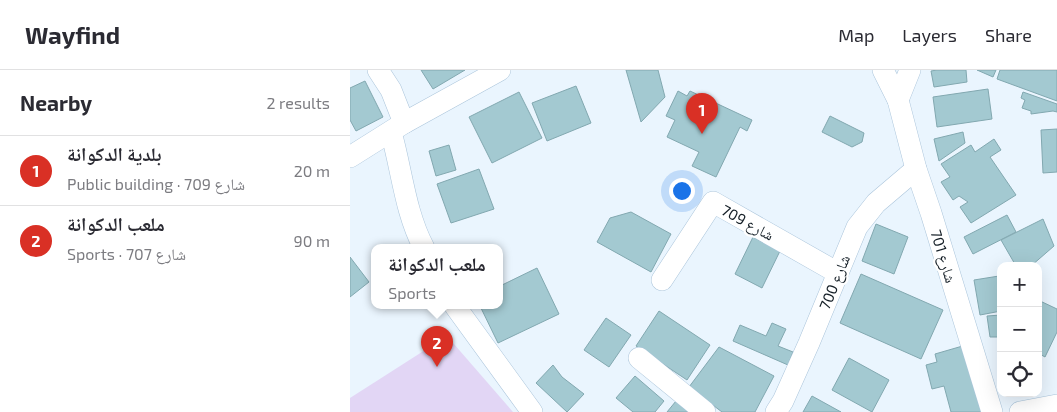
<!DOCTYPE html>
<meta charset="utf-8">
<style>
:root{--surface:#fff;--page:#f2f2f3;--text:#2b2b33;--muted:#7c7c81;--line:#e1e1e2;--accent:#d93025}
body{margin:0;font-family:"Exo 2","Noto Naskh Arabic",sans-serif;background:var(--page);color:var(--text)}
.controls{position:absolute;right:15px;bottom:15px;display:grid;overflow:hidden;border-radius:10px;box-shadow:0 5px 20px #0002}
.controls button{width:45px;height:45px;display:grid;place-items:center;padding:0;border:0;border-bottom:1px solid var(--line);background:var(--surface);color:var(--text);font:25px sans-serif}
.you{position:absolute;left:331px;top:120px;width:18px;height:18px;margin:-12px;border:4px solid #fff;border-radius:50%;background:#1a73e8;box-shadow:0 0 0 8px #1a73e833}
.badge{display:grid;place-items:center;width:32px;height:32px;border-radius:50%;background:var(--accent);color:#fff;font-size:16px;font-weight:700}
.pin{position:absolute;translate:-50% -41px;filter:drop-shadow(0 1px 2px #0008)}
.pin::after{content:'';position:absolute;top:26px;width:18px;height:15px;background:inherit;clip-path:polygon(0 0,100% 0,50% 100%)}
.popup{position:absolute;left:21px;top:174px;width:132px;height:65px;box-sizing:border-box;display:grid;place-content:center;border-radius:10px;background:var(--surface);filter:drop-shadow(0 1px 4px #0005);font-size:16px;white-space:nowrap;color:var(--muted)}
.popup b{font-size:19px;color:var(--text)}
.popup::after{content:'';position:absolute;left:50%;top:100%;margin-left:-10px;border:10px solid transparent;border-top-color:var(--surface)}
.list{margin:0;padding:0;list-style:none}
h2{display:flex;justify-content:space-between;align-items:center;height:65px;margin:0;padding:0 20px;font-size:21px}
h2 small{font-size:16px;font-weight:400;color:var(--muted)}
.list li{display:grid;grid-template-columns:32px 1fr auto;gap:15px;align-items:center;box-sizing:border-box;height:70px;padding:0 20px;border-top:1px solid var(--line)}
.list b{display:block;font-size:19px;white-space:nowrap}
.list p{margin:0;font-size:16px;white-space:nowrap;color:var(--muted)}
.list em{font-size:16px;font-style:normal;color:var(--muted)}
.icon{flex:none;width:28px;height:28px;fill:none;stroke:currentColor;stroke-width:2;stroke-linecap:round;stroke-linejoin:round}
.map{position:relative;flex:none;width:707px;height:342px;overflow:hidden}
header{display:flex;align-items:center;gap:30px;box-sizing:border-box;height:70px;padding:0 25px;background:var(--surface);border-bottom:1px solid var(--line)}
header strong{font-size:24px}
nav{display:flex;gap:28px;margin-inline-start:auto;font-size:18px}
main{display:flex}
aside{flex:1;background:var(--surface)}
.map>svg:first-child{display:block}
</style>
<header>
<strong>Wayfind</strong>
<nav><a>Map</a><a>Layers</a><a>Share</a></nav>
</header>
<main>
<aside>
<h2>Nearby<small>2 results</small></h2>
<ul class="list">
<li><span class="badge">1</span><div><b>بلدية الدكوانة</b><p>Public building · شارع 709</p></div><em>20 m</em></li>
<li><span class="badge">2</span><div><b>ملعب الدكوانة</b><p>Sports · شارع 707</p></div><em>90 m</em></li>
</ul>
</aside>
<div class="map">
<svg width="707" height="342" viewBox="0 0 707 342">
<rect width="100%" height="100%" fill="#eaf5fe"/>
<path fill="#e2d6f5" d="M97,266l66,76h-163v-14z"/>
<g fill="#a3c9d1" stroke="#82a8b0">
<path d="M71,0h44l-32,19z"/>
<path d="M276,0h32l7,27 -24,25z"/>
<path d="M587,0h29l1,12 -33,5 -3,-16z"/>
<path d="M627,0h19l-3,7z"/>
<path d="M650,0h57v31l-60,-22z"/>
<path d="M15,11l18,36 -27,14 -6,-11v-32z"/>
<path d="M226,16l15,37 -44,18 -15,-38z"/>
<path d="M638,19l4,30 -55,8 -4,-30z"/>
<path d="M328,21l9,5 3,-5 62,29 -5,11 -7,-4 -24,50 -24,-11 7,-14 -32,-15 8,-17 -9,-4z"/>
<path d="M169,22l23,46 -50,25 -23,-46z"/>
<path d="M673,22l34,12v8l-4,-1 -22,3v-3l-9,-3 3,-8 -4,-2z"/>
<path d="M480,46l34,17 -2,9 -10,5 -30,-15z"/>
<path d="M707,59v43l-14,1 -2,-43z"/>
<path d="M613,62l2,11 -26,18 -5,-22z"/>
<path d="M644,69l7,11 -11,7 26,38 -45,28 -11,-16 8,-5 -9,-6 -6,4 -12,-18 9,-5 -9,-13 30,-19 4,7z"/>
<path d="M99,75l7,25 -20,6 -7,-25z"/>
<path d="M129,99l15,40 -43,14 -14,-39z"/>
<path d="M281,142l40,22 -20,38 -54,-30 13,-24z"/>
<path d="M657,145l9,17 -43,22 -9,-17z"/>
<path d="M693,149l11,27 -23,20h-15l-15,-26z"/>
<path d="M526,154l32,13 -14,37 -32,-13z"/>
<path d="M403,167l27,14 -18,37 -27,-14z"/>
<path d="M0,187l19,25 -19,15z"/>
<path d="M187,198l22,46 -61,29 -18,-37h20v-20z"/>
<path d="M511,204l82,36 -22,49 -81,-36z"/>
<path d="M649,206l2,13v22l-21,4 -6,-35z"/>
<path d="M688,230l19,9v23l-12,25 -7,-4z"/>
<path d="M309,241l51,34 -23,35 -51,-34z"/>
<path d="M651,245v17l-2,5h-9l-3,-21z"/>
<path d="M256,248l25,17 -22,32 -25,-17z"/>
<path d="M422,253l14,6 -8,17 15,6 -5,13 -55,-24 7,-16 26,11z"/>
<path d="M616,275l19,67h-34l-7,-26 -12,3 -6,-24 11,-3 -2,-8z"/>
<path d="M369,277l55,29 -19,36h-33l-33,-25z"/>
<path d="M499,288l40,22 -17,32 -40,-22z"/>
<path d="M203,295l9,12 22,17 -17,18 -31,-29z"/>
<path d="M285,306l29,25 -9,11h-22l-17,-14z"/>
<path d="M462,326l29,16h-38z"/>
<path d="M326,331l14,11h-23z"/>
</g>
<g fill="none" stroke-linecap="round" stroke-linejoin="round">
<defs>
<g id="minor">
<path d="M28,0l13,20 13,33"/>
<path d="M533,0l15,30 18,69 15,44 61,199"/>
<path d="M548,30l12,-30"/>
<path d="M41,62c11,39 14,80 33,116"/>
<path d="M0,87l54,-34 96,-53"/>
<path d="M312,210l51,-78 125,71"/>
<path d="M105,236l77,106"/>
<path d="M289,288l66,54"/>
<path d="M426,342l7,-11 26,-58 48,-116 19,-24 40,-34"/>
<path d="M670,342l37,-7"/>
</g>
</defs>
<use href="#minor" stroke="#abc5db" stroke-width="22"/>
<use href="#minor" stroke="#fff" stroke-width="21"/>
</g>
<g text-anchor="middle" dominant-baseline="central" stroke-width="4.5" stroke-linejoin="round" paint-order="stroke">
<g font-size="15" fill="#151f27" stroke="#fff">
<text transform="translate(398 152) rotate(29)">شارع 709</text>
<text transform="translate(594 186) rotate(73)">شارع 701</text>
<text transform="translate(484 212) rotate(-68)">شارع 700</text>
</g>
</g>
</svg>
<div class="controls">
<button>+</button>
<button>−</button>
<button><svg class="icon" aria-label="locate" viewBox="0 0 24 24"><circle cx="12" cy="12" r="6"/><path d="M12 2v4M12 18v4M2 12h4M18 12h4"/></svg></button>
</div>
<div class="you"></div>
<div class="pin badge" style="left:352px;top:64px">1</div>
<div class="pin badge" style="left:87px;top:297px">2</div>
<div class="popup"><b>ملعب الدكوانة</b>Sports</div>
</div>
</main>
